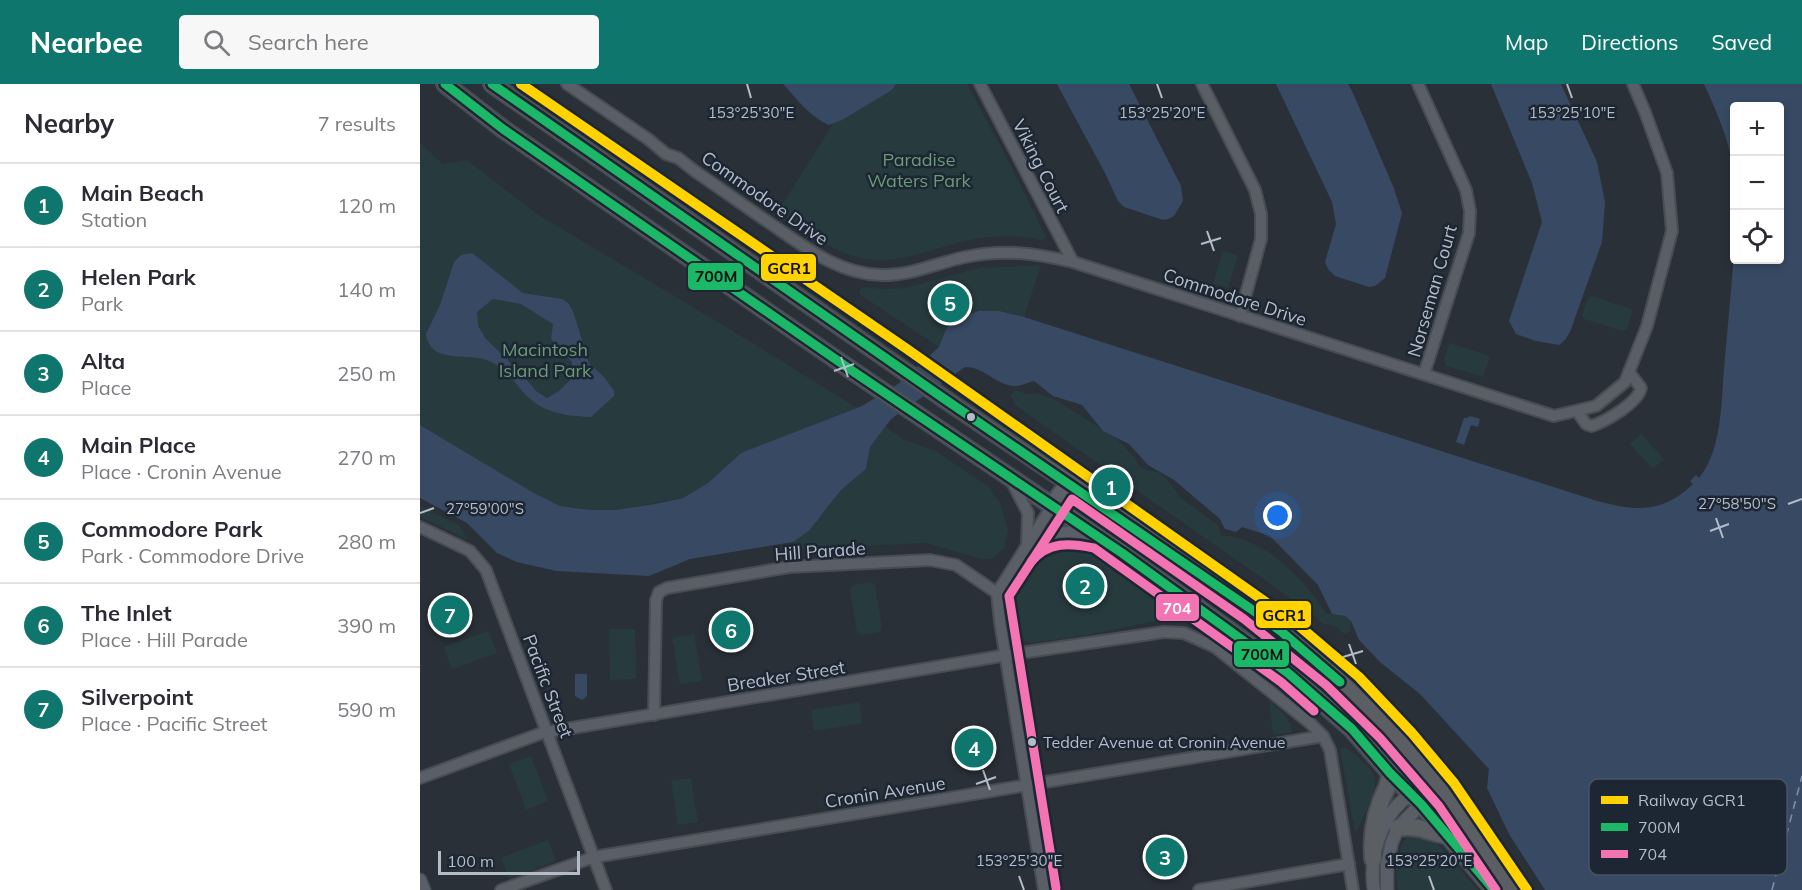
<!DOCTYPE html>
<meta charset="utf-8">
<style>
:root{--surface:#fff;--page:#f7f7f7;--text:#2b2b33;--muted:#7c7c81;--line:#e1e1e2;--accent:#0f766e}
body{margin:0;font-family:Mulish,sans-serif;background:var(--page);color:var(--text)}
.controls{position:absolute;right:18px;top:18px;display:grid;overflow:hidden;border-radius:6px;box-shadow:0 3px 9px #0003}
.controls button{width:54px;height:54px;display:grid;place-items:center;padding:0;border:0;border-bottom:2px solid var(--line);background:var(--surface);color:var(--text);font:30px sans-serif}
.scale{position:absolute;left:18px;bottom:15px;width:142px;box-sizing:border-box;padding-left:6px;border:3px solid #b4bcc9;border-top:0;font-size:16px;line-height:21px;white-space:nowrap;color:#b4bcc9;-webkit-text-stroke:4px #1d2633;paint-order:stroke}
.you{position:absolute;left:858px;top:432px;width:21px;height:21px;margin:-15px;border:4px solid #fff;border-radius:50%;background:#1a73e8;box-shadow:0 0 0 9px #1a73e833}
.badge{display:grid;place-items:center;width:39px;height:39px;border-radius:50%;background:var(--accent);color:#fff;font-size:20px;font-weight:700}
.pin{position:absolute;translate:-50% -50%;border:3px solid #fff;box-shadow:0 2px 6px #0006}
.list{margin:0;padding:0;list-style:none}
h2{display:flex;justify-content:space-between;align-items:center;height:78px;margin:0;padding:0 24px;font-size:26px}
h2 small{font-size:20px;font-weight:400;color:var(--muted)}
.list li{display:grid;grid-template-columns:39px 1fr auto;gap:18px;align-items:center;box-sizing:border-box;height:84px;padding:0 24px;border-top:2px solid var(--line)}
.list b{display:block;font-size:22px;white-space:nowrap}
.list p{margin:0;font-size:20px;white-space:nowrap;color:var(--muted)}
.list em{font-size:20px;font-style:normal;color:var(--muted)}
.icon{flex:none;width:33px;height:33px;fill:none;stroke:currentColor;stroke-width:2;stroke-linecap:round;stroke-linejoin:round}
.map{position:relative;flex:none;width:1382px;height:806px;overflow:hidden}
header{display:flex;align-items:center;gap:36px;box-sizing:border-box;height:84px;padding:0 30px;background:var(--accent);color:#fff}
header strong{font-size:28px}
nav{display:flex;gap:33px;margin-inline-start:auto;font-size:21px}
.search{width:420px;height:54px;background:var(--page);display:flex;align-items:center;gap:15px;box-sizing:border-box;padding:0 21px;border-radius:6px;color:var(--muted);font-size:22px}
main{display:flex}
aside{flex:1;background:var(--surface)}
.map>svg:first-child{display:block}
</style>
<header>
<strong>Nearbee</strong>
<div class="search"><svg class="icon" aria-label="search" viewBox="0 0 24 24"><circle cx="10" cy="10" r="6"/><path d="M15 15l6 6"/></svg>Search here</div>
<nav><a>Map</a><a>Directions</a><a>Saved</a></nav>
</header>
<main>
<aside>
<h2>Nearby<small>7 results</small></h2>
<ul class="list">
<li><span class="badge">1</span><div><b>Main Beach</b><p>Station</p></div><em>120 m</em></li>
<li><span class="badge">2</span><div><b>Helen Park</b><p>Park</p></div><em>140 m</em></li>
<li><span class="badge">3</span><div><b>Alta</b><p>Place</p></div><em>250 m</em></li>
<li><span class="badge">4</span><div><b>Main Place</b><p>Place · Cronin Avenue</p></div><em>270 m</em></li>
<li><span class="badge">5</span><div><b>Commodore Park</b><p>Park · Commodore Drive</p></div><em>280 m</em></li>
<li><span class="badge">6</span><div><b>The Inlet</b><p>Place · Hill Parade</p></div><em>390 m</em></li>
<li><span class="badge">7</span><div><b>Silverpoint</b><p>Place · Pacific Street</p></div><em>590 m</em></li>
</ul>
</aside>
<div class="map">
<svg width="1382" height="806" viewBox="0 0 1382 806">
<rect width="100%" height="100%" fill="#2a3038"/>
<g fill="#273a3e">
<path d="M476,0h71l44,82 35,71 -3,4c-22,-6 -46,-6 -69,-2 -42,8 -76,30 -121,17 -28,-9 -51,-29 -75,-45l55,-87 59,-34z"/>
<path d="M0,59l23,21 24,-4 70,54 196,117 124,77 -116,45 -33,30 -25,15 -68,12h-24l-31,-4 -26,-13 -114,-68z"/>
<path d="M803,167l15,4 -10,33 -15,-5z"/>
<path d="M621,181l-17,52 -25,-6 -60,36 -80,-53 3,-7 22,2 21,-1 75,-20z"/>
<path d="M1172,212l39,13 1,4 -5,16 -4,2 -39,-12 -2,-4 6,-17z"/>
<path d="M1029,259l41,13 -7,21 -37,-11 -2,-6z"/>
<path d="M594,306l13,4h11l16,5 62,39 18,19 6,10 7,3 11,2 8,6 15,20 37,27 3,10c45,4 81,42 105,78l19,3 6,5 -1,10 -6,3 -9,-8 -12,-2 -14,-13 -294,-206 -4,-9z"/>
<path d="M465,342l18,13 33,12 53,36 11,16 8,27 -4,18 -13,11h-10l-55,-16 -125,6 -8,-7 16,-11 32,-41 25,-21 4,-22z"/>
<path d="M1221,350l23,25 -11,10 -23,-25z"/>
<path d="M0,422l39,19 9,15 -48,-23z"/>
<path d="M645,452c43,13 84,50 119,79l-97,20 -55,8 -7,-2 -12,-12 4,-35 13,-27 19,-26z"/>
<path d="M451,498l4,3 7,43 -2,4 -19,3 -4,-3 -7,-42 3,-5z"/>
<path d="M215,545l1,50 -26,1 -1,-51z"/>
<path d="M68,547l9,22 -45,16 -8,-22z"/>
<path d="M274,550l8,47 -22,3 -8,-46z"/>
<path d="M849,616c11,10 21,16 23,32l-19,3z"/>
<path d="M439,618l3,21 -48,8 -3,-21z"/>
<path d="M925,663c10,8 26,18 30,31 3,11 -13,42 -18,53h-2l-15,-82z"/>
<path d="M111,672l17,45 -22,9 -17,-46z"/>
<path d="M271,694l7,44 -20,3 -7,-44z"/>
<path d="M990,750c4,0 10,0 14,1 16,5 41,42 54,55h-80c-3,-18 -3,-43 12,-56z"/>
<path d="M128,756l8,21 -47,18 -8,-21z"/>
</g>
<g fill="#384963" fill-rule="evenodd">
<path d="M363,0h113l-4,6 -50,30 -13,5c-19,-8 -32,-26 -46,-41z"/>
<path d="M637,0h72l52,102 2,15 -9,15 -6,3 -5,1 -39,-13 -6,-6 -13,-28z"/>
<path d="M856,0h72l4,7 41,95 9,27 -17,65 -10,8 -6,1 -34,-11 -7,-7 -3,-7 11,-38 -4,-22z"/>
<path d="M1071,0h70l36,78 8,40 -3,40 -32,90 -5,8 -6,5 -23,-4 -20,-7 -7,-13 33,-99 -10,-39z"/>
<path d="M1284,0h98v806h-257l-36,-56 -22,-46 2,-19 -69,-75 -40,-32 -21,-22 -8,-19 -6,-5 -13,-2 -14,-29 -48,-49 -28,-9 -6,5 -11,-3 -5,-10 -46,-39 -26,-15 -19,-21 -26,-13 -21,-26 -29,-9 -19,-15c-5,1 -13,5 -19,5 -18,0 -32,-20 -50,-19l-74,52 -21,28 -4,22 -25,21 -32,41 -16,11 -103,17 -41,17 -93,-5 -39,-9 -20,-9 -30,-30 -47,-25v-73l114,68 26,13 31,4h24l40,-6 28,-6 25,-15 33,-30 121,-47 36,-22 41,-37 8,-20 18,-11 14,-5h20l25,6 570,183c39,11 67,15 99,-16l-3,-3 6,-6 3,3c25,-30 22,-84 26,-120 3,-34 6,-68 9,-102v4h46v-154h-46v74c-2,-35 -16,-65 -30,-96z"/>
<path d="M52,169l51,40 39,6 6,4 5,8 16,52 16,15 9,13v5l-23,21c-26,-1 -49,-4 -68,-25 -9,-11 -18,-22 -30,-29 -20,-13 -63,4 -67,-29l14,-29 14,-43 7,-7zM73,215l28,5 32,20 -2,15 21,23v16l-13,13 -12,7 -11,-7 -13,-16 -37,-36 -8,-13 -1,-14z"/>
<path d="M1050,332l10,3 -2,8 -7,-2 -7,20 -8,-3 8,-24h3z"/>
<path d="M155,590h12v22l-5,4 -7,-4z"/>
</g>
<g fill="none" stroke-linecap="round" stroke-linejoin="round">
<path stroke="#7c92b1" stroke-width="1.5" stroke-dasharray="8 6" stroke-linecap="butt" d="M1352,806l30,-114"/>
<defs>
<g id="minor">
<path d="M147,0l81,55 18,15 12,4 18,14c25,17 50,35 75,52 34,23 67,50 110,51 29,1 56,-12 84,-18 39,-8 69,-4 108,5l481,154 42,-10 29,-24 22,-56 25,-95 -5,-58 -22,-61 -12,-28"/>
<path d="M560,0l93,178"/>
<path d="M782,0l53,106 6,24v25l-21,77"/>
<path d="M998,0l48,106 4,21 -1,22 -45,141"/>
<path d="M1157,327l9,13 6,2c14,-5 46,-23 49,-38l-12,-16"/>
<path d="M592,398l16,31 -1,30"/>
<path d="M0,443l50,24 16,19 120,320"/>
<path d="M609,461c24,-15 35,-15 62,-10"/>
<path d="M234,631l2,-115 3,-8 8,-4 122,-21 141,-7 26,5 41,28"/>
<path d="M0,694l122,-45 465,-78 157,-23 20,1 31,14 95,76 13,13 7,14 23,140"/>
<path d="M81,806l93,-33 729,-121"/>
<path d="M624,806l-44,-268 -3,-29 55,-87"/>
<path d="M779,806l150,-26"/>
</g>
<g id="tertiary">
<path d="M0,796l4,10"/>
<path d="M954,806c-5,-29 5,-68 27,-88 9,-9 21,-15 32,-21"/>
<path d="M967,806v-26l5,-22 6,-14 23,-24 13,-22"/>
</g>
<path id="primary" d="M632,422l17,-24"/>
<g id="trunk">
<path d="M25,0l58,45 351,243 268,181 166,120 64,56 38,44 31,31 73,86"/>
<path d="M72,0l451,314 169,114 171,121 51,43 39,37 29,31 47,55 61,91"/>
<path d="M978,744c18,-4 33,5 51,8"/>
<path d="M953,775c-2,-20 1,-39 8,-58 4,-10 9,-17 9,-28"/>
</g>
</defs>
<use href="#minor" stroke="#484c53" stroke-width="14"/>
<use href="#tertiary" stroke="#484c53" stroke-width="15"/>
<use href="#primary" stroke="#484c55" stroke-width="20"/>
<use href="#trunk" stroke="#474c53" stroke-width="20"/>
<use href="#minor" stroke="#5a5e66" stroke-width="10"/>
<use href="#tertiary" stroke="#5a5e66" stroke-width="12"/>
<use href="#primary" stroke="#5c6168" stroke-width="16"/>
<use href="#trunk" stroke="#5b5f64" stroke-width="16"/>
<defs>
<g id="bus-1">
<path d="M25,0l58,45 351,243 268,181 166,120 64,56 38,44 31,31 73,86"/>
<path d="M72,0l451,314 308,211 32,24 57,49"/>
</g>
<g id="bus-2">
<path d="M611,478c17,-21 39,-19 63,-14l187,134 33,29"/>
<path d="M636,804l-47,-292 63,-97 172,120 82,66 54,53 59,68 57,84"/>
</g>
</defs>
<use href="#bus-1" stroke="#1d2633" stroke-width="14"/>
<use href="#bus-2" stroke="#1d2633" stroke-width="14"/>
<use href="#bus-1" stroke="#1ab867" stroke-width="9"/>
<use href="#bus-2" stroke="#f373b3" stroke-width="9"/>
<defs>
<path id="rail-1" d="M101,0l386,265 391,276 61,52 53,56 42,50 73,107"/>
</defs>
<use href="#rail-1" stroke="#1d2633" stroke-width="15"/>
<use href="#rail-1" stroke="#ffd200" stroke-width="10"/>
</g>
<path fill="none" stroke="#b4bcc9" stroke-width="2" d="M327,0l4,14M737,0l5,14M1147,0l5,14M787,147l7,20M781,160l20,-6M421,273l7,20M414,287l20,-7M1368,420l14,-5M0,429l14,-5M1296,434l7,20M1290,447l19,-7M929,560l7,20M923,573l20,-6M563,686l7,20M556,700l20,-7M599,792l5,14M1009,792l5,14"/>
<g fill="#b4bcc9" stroke="#1d2633" stroke-width="2">
<circle cx="551" cy="333" r="5"/>
<circle cx="612" cy="658" r="5"/>
</g>
<g text-anchor="middle" dominant-baseline="central" stroke-width="5" stroke-linejoin="round" paint-order="stroke">
<g font-size="16" fill="#b4bcc9" stroke="#1d2633" text-anchor="start">
<text x="623" y="658">Tedder Avenue at Cronin Avenue</text>
</g>
<g font-size="18" fill="#6b9a76" stroke="#1d2633">
<text x="499" y="75">Paradise<tspan x="499" dy="21">Waters Park</tspan></text>
<text x="125" y="265">Macintosh<tspan x="125" dy="21">Island Park</tspan></text>
</g>
<g font-size="18" fill="#b4bcc9" stroke="#1d2633">
<text transform="translate(621 82) rotate(63)">Viking Court</text>
<text transform="translate(345 114) rotate(35)">Commodore Drive</text>
<text transform="translate(1012 207) rotate(-74)">Norseman Court</text>
<text transform="translate(815 213) rotate(18)">Commodore Drive</text>
<text transform="translate(400 467) rotate(-4)">Hill Parade</text>
<text transform="translate(366 592) rotate(-9)">Breaker Street</text>
<text transform="translate(128 602) rotate(69)">Pacific Street</text>
<text transform="translate(465 708) rotate(-9)">Cronin Avenue</text>
</g>
</g>
<rect x="1169" y="695" width="198" height="96" rx="9" fill="#1d2633" stroke="#4a5360" stroke-width="1.5"/>
<rect x="1181" y="712" width="27" height="8" fill="#ffd200"/>
<rect x="1181" y="739" width="27" height="8" fill="#1ab867"/>
<rect x="1181" y="766" width="27" height="8" fill="#f373b3"/>
<g font-size="16" fill="#b4bcc9">
<text x="1218" y="722">Railway GCR1</text>
<text x="1218" y="749">700M</text>
<text x="1218" y="776">704</text>
</g>
<g font-size="15" text-anchor="middle" fill="#b4bcc9" stroke="#1d2633" stroke-width="5" stroke-linejoin="round" paint-order="stroke">
<text x="331" y="34">153°25'30"E</text>
<text x="742" y="34">153°25'20"E</text>
<text x="1152" y="34">153°25'10"E</text>
<text x="1317" y="425">27°58'50"S</text>
<text x="65" y="430">27°59'00"S</text>
<text x="599" y="782">153°25'30"E</text>
<text x="1009" y="782">153°25'20"E</text>
</g>
<g stroke="#1d2633" stroke-width="2">
<rect x="340" y="169" width="57" height="29" rx="6" fill="#ffd200"/>
<rect x="267" y="178" width="57" height="29" rx="6" fill="#1ab867"/>
<rect x="735" y="509" width="45" height="29" rx="6" fill="#f373b3"/>
<rect x="835" y="516" width="57" height="29" rx="6" fill="#ffd200"/>
<rect x="813" y="556" width="57" height="28" rx="6" fill="#1ab867"/>
</g>
<g font-size="16" text-anchor="middle" font-weight="bold" fill="#fff">
<text x="757" y="530">704</text>
</g>
<g font-size="16" text-anchor="middle" font-weight="bold" fill="#111">
<text x="369" y="190">GCR1</text>
<text x="296" y="198">700M</text>
<text x="864" y="537">GCR1</text>
<text x="842" y="576">700M</text>
</g>
</svg>
<div class="controls">
<button>+</button>
<button>−</button>
<button><svg class="icon" aria-label="locate" viewBox="0 0 24 24"><circle cx="12" cy="12" r="6"/><path d="M12 2v4M12 18v4M2 12h4M18 12h4"/></svg></button>
</div>
<div class="scale">100 m</div>
<div class="you"></div>
<div class="pin badge" style="left:691px;top:403px">1</div>
<div class="pin badge" style="left:665px;top:502px">2</div>
<div class="pin badge" style="left:745px;top:773px">3</div>
<div class="pin badge" style="left:554px;top:664px">4</div>
<div class="pin badge" style="left:530px;top:219px">5</div>
<div class="pin badge" style="left:311px;top:546px">6</div>
<div class="pin badge" style="left:30px;top:531px">7</div>
</div>
</main>
